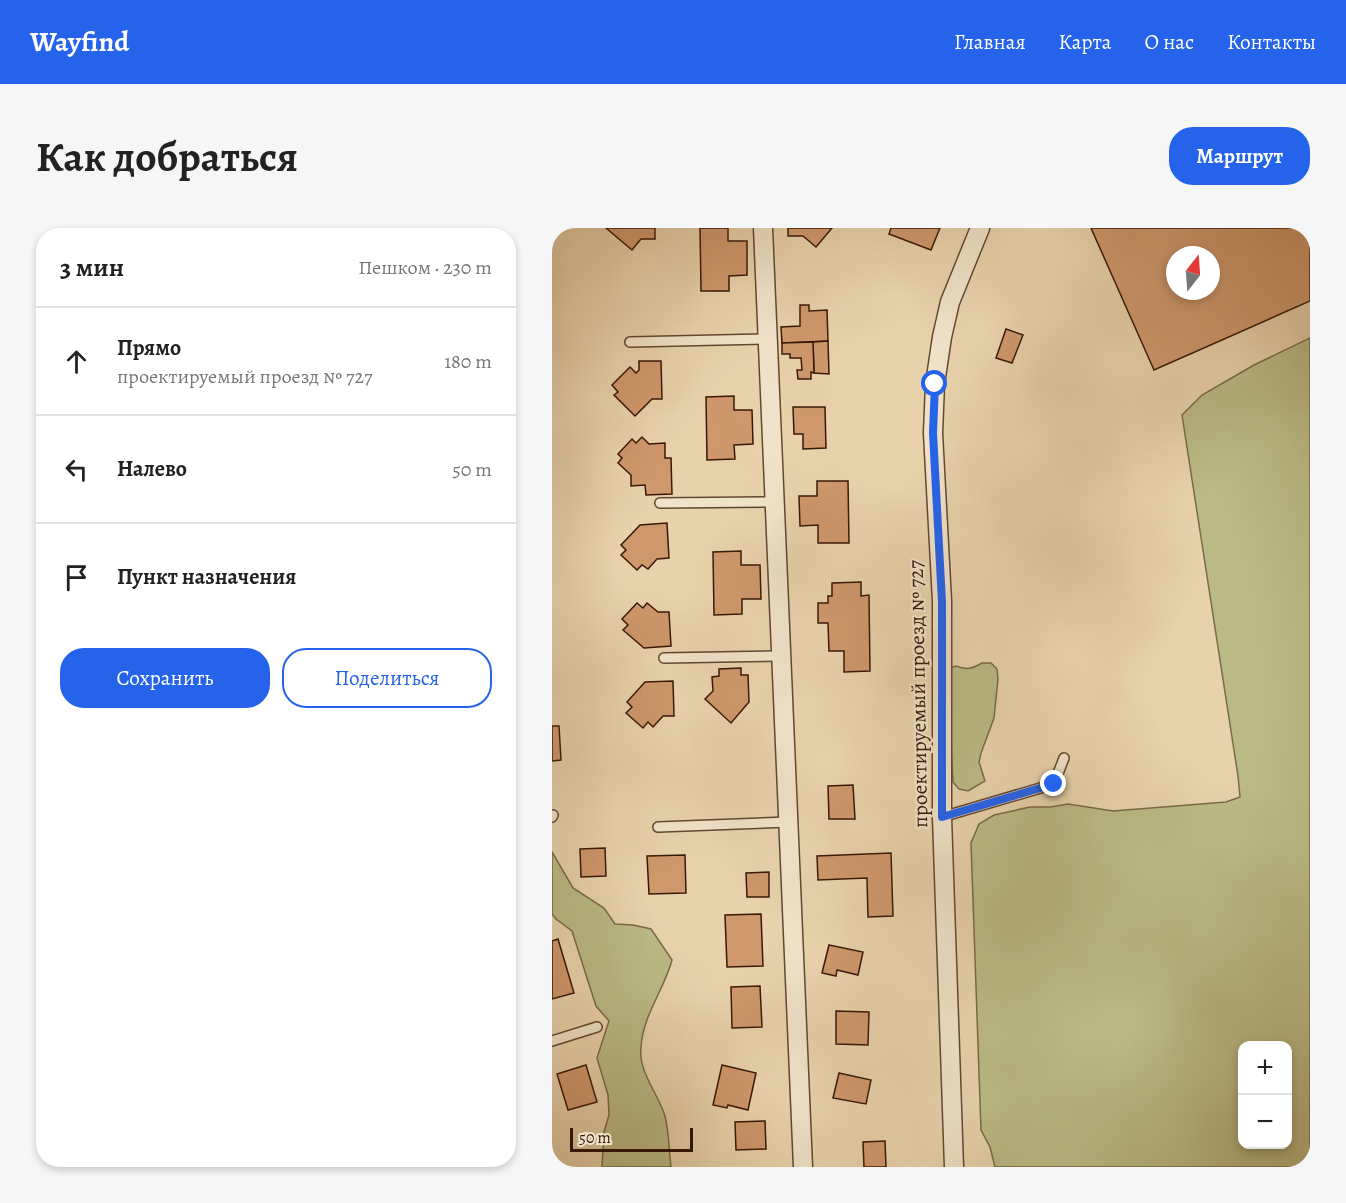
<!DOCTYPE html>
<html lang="ru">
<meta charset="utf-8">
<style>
:root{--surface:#fff;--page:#f6f6f6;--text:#222;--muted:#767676;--line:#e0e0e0;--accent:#2563eb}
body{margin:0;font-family:Alegreya,serif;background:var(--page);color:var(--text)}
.controls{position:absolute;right:18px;bottom:18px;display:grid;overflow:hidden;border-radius:12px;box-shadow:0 3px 9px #0003}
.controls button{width:54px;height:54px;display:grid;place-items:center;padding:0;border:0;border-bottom:2px solid var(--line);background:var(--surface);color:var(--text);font:30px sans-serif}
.compass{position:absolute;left:614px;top:18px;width:54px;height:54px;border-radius:50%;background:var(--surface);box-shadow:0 3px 9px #0003;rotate:17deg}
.scale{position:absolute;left:18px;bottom:15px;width:123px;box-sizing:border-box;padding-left:6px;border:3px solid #381909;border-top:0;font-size:16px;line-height:21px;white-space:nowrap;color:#381909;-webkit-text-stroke:4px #f0e2c9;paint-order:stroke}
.stop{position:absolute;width:18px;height:18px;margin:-14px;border:4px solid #2563eb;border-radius:50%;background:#fff}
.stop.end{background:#2563eb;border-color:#fff;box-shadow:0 2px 6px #0008}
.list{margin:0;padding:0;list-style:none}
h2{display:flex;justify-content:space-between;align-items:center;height:78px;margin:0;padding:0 24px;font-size:26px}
h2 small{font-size:20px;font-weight:400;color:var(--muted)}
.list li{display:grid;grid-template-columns:39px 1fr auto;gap:18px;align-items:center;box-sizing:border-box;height:108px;padding:0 24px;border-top:2px solid var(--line)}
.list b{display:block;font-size:22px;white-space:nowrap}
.list p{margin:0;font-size:20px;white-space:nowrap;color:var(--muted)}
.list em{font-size:20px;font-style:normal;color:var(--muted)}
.actions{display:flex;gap:12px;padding:18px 24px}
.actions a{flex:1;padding:14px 0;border:2px solid var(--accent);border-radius:24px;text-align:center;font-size:21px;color:var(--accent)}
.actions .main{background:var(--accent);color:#fff}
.icon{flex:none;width:33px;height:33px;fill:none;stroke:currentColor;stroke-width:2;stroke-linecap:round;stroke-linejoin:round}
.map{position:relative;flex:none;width:758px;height:939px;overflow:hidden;border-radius:24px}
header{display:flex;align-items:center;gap:36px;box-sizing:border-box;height:84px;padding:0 30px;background:var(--accent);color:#fff}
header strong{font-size:28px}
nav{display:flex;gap:33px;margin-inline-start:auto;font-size:21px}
.intro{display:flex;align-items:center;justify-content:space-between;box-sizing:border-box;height:144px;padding:0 36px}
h1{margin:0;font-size:42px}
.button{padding:15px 27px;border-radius:24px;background:var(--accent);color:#fff;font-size:21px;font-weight:700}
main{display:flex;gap:36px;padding:0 36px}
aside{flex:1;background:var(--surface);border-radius:24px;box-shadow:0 3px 9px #0003}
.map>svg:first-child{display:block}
</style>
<header>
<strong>Wayfind</strong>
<nav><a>Главная</a><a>Карта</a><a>О нас</a><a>Контакты</a></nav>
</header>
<div class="intro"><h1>Как добраться</h1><a class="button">Маршрут</a></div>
<main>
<aside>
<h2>3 мин<small>Пешком · 230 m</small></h2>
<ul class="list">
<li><svg class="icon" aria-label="ahead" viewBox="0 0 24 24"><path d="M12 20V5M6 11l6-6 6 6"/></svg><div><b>Прямо</b><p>проектируемый проезд № 727</p></div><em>180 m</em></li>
<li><svg class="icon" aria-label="left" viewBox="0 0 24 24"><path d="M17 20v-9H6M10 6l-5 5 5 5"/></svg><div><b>Налево</b></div><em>50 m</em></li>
<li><svg class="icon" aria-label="arrive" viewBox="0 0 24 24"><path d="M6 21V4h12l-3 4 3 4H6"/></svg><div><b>Пункт назначения</b></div></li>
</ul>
<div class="actions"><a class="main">Сохранить</a><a>Поделиться</a></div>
</aside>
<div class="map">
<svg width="758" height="939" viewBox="0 0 758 939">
<rect width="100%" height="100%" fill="#e8d2ac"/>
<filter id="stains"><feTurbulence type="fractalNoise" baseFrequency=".00333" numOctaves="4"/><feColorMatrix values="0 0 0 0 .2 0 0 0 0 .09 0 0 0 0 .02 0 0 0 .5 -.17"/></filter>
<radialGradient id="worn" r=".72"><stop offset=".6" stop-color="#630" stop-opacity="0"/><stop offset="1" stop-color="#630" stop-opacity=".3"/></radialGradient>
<g fill="#bbba86" stroke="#7a6a48" stroke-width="1.5" fill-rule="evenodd">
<path d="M758,110v829h-315l-5,-20 -9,-17 -10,-287 8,-19 15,-9 36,-8h20l18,-3 45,7 113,-9 14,-5 -2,-21 -56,-361 20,-20 52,-30zM690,818h46v98h-46z"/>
<path d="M430,435h9l6,6 1,10 -4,39 -13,35 -2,9 6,19 -17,10 -9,-2 -6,-7 -6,-113 9,-3c10,4 16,3 26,-3z"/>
<path d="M0,624l21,36 31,20 11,16 18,1 18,4 21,31c-8,30 -29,55 -31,87 -3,25 17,46 24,69 4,16 4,35 6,51h-69l2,-35 5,-17 -1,-20 -11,-37 12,-37 -13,-15 -24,-75 -16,-12 -4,-5z"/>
</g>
<g fill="#ce976c" stroke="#381909" stroke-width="1.5" fill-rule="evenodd">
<path d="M54,0h49v11h-14l-9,11z"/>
<path d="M148,0h28v13h19v34l-18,1v15h-28z"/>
<path d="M236,0h44l-16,19 -13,-11h-15z"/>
<path d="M339,0h49l-9,22 -42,-16z"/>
<path d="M539,0h219v73l-156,69zM623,27h36v36h-36z"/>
<path d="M248,77h9v6l18,-1 1,31 -46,2 -1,-16 19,-1z"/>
<path d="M454,101l17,6 -11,28 -16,-5z"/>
<path d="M276,113l1,33 -15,-1 -1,-31z"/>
<path d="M261,114l1,31 -3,-1v7h-13l-1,-9h5l-1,-12h-11v-4h-8v-11z"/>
<path d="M87,133h22l1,38h-10l-17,17 -21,-21 4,-3 -6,-7 18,-18 6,6 3,-3z"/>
<path d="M182,168v14h18l1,34 -19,1 1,14 -28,1 -1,-63z"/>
<path d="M241,179h32l1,41 -23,1v-15h-9z"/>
<path d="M90,209l7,7 16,-1v15h6l1,36 -26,1 -1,-10 -14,1v-11l-13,-12 4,-5 -4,-4 14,-15 4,4z"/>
<path d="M265,253h31l1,62h-31v-18l-18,1 -1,-30h18z"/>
<path d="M115,295l2,35 -12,1 -9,10 -6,-4 -5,5 -16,-15 5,-5 -5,-5 19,-20z"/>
<path d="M189,323v14h19l1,34h-19v15l-28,1 -1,-63z"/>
<path d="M309,354v14l8,-1 1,76 -26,1v-21h-15l-1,-28h-10v-20h10v-7h4v-13z"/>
<path d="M85,375l6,5 4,-5 11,9h11l2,34 -27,2 -21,-18 5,-5 -6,-6z"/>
<path d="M189,440v7h7l1,27 -18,21 -26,-24 8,-8 -1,-14 7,-1v-7z"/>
<path d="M121,453l1,35h-11l-10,11 -5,-5 -5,6 -17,-15 6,-6 -5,-5 18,-20z"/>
<path d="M0,498h7l2,34 -9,1z"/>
<path d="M301,557l2,34h-26l-1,-33z"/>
<path d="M53,620l1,28 -25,1 -1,-28z"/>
<path d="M339,625l2,63 -25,1 -1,-39 -49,2 -1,-24z"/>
<path d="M133,627l1,38 -37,1 -2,-38z"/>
<path d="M217,644v25h-22l-1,-24z"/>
<path d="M209,686l2,52 -36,1 -2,-52z"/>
<path d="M6,711l16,54 -22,6v-58z"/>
<path d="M277,717l34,7 -5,23 -21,-5 -1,6 -14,-3z"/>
<path d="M208,758l2,41 -30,1 -1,-41z"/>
<path d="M284,783l33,1 -1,33 -32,-1z"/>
<path d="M34,837l11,37 -29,8 -11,-36z"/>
<path d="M170,837l34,8 -8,37 -20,-5 -1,3 -14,-3z"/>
<path d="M287,845l32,7 -5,24 -33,-6z"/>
<path d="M213,893l1,28 -30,1 -1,-28z"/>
<path d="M333,913l1,26h-22l-1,-25z"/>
</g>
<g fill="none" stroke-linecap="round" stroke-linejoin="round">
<defs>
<g id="lane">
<path d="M78,114l138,-3"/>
<path d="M108,275l114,-1"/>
<path d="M112,430l117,-2"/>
<path d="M0,589l1,-2"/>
<path d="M390,589l112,-33 10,-26"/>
<path d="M106,599l130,-5"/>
<path d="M0,813l45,-14"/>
</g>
<g id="street">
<path d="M211,0l40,939"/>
<path d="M402,939l-12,-350v-216l-9,-168 2,-49 7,-47 8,-35 30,-74"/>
</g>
</defs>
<use href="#lane" stroke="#644732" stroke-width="12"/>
<use href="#street" stroke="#644732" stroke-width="21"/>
<use href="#lane" stroke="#f0e2c9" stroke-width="9"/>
<use href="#street" stroke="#f0e2c9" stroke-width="18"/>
</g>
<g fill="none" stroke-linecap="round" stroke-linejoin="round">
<path stroke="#2563eb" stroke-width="8" d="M383,156l-2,49 9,169v215l112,-33"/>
</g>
<g text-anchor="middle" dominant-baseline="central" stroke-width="4.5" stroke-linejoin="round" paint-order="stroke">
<g font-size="21" fill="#381909" stroke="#f0e2c9">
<text transform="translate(366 466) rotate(-91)">проектируемый проезд № 727</text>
</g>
</g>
<rect width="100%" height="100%" filter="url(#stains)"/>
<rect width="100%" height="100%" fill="url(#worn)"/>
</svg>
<div class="controls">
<button>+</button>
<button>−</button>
</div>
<svg class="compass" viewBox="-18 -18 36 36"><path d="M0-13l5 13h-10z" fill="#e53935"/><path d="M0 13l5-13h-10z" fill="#767676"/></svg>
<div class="scale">50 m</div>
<div class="stop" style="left:383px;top:156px"></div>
<div class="stop end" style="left:502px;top:556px"></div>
</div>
</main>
